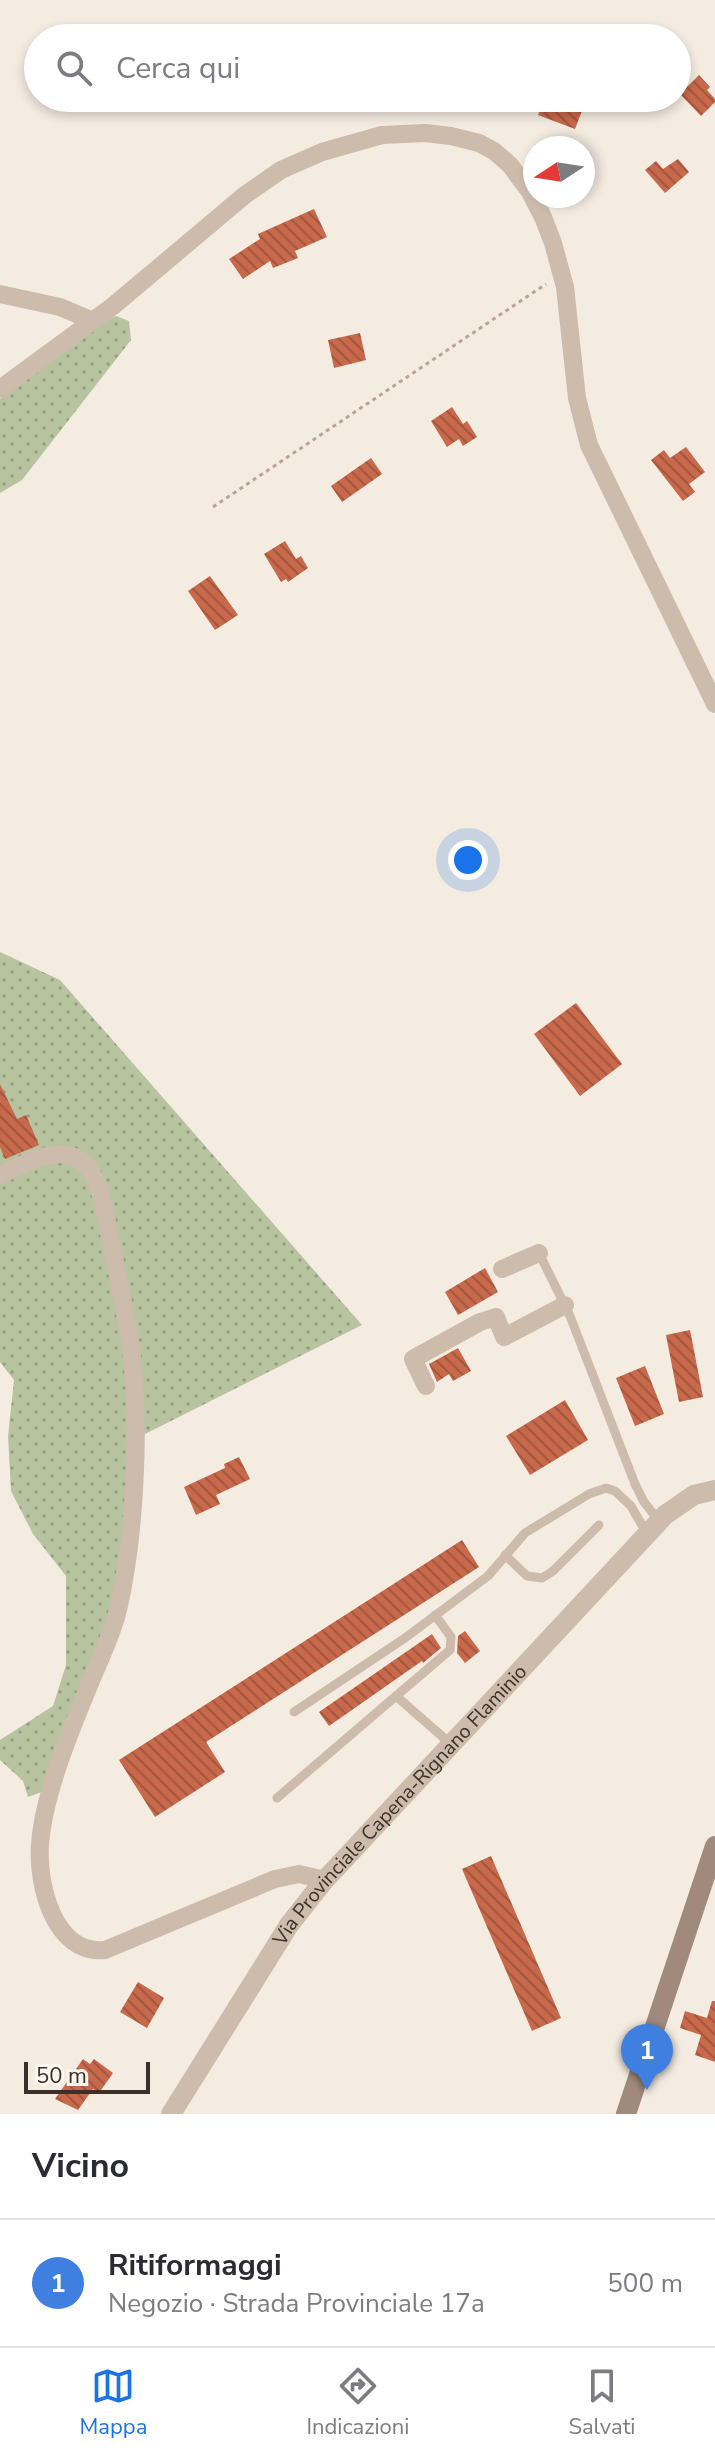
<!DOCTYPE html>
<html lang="it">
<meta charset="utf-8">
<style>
:root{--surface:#fff;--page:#f2f2f3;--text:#2b2b33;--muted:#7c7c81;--line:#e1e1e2;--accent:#1a73e8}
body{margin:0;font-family:"Nunito Sans",sans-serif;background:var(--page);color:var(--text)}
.compass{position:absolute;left:523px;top:136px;width:72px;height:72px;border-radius:50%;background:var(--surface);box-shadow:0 4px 12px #0003;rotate:258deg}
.scale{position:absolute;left:24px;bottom:20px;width:126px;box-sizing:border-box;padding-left:8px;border:4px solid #3b302b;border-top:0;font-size:22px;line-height:28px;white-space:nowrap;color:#3b302b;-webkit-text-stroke:6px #fbf5ee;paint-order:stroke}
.you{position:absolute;left:468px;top:860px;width:28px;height:28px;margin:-20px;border:6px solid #fff;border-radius:50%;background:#1a73e8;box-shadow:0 0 0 12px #1a73e833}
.badge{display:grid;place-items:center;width:52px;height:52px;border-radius:50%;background:var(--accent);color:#fff;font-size:26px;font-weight:700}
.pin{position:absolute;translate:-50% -66px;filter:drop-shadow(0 2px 4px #0008)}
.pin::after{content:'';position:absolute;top:42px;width:28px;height:24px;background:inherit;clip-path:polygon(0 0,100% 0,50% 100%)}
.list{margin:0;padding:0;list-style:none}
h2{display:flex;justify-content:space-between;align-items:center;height:104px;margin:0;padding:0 32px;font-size:34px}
h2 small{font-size:26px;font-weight:400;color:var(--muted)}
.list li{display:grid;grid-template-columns:52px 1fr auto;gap:24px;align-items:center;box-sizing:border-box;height:128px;padding:0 32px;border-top:2px solid var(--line)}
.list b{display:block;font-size:30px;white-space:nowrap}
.list p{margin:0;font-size:26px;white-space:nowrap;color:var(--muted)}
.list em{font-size:26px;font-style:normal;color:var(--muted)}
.icon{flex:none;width:44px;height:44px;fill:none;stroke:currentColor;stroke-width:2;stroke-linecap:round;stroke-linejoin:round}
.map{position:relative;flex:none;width:715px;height:2114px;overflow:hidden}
.search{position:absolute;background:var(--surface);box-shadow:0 4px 12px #0003;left:24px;right:24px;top:24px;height:88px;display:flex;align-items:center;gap:20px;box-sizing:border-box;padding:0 28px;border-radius:44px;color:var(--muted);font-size:30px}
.sheet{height:232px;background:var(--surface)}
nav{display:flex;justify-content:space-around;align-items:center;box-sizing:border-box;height:112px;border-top:2px solid var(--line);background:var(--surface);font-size:22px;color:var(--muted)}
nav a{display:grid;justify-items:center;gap:4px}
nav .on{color:var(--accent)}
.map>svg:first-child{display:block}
</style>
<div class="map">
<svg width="715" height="2114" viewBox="0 0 715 2114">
<defs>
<pattern id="grass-dots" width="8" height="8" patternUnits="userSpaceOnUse" patternTransform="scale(2)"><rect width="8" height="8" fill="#b8c4a0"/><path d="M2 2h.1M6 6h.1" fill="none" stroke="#97a083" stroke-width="1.8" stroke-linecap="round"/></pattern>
<pattern id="building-back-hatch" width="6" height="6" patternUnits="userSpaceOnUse" patternTransform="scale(2)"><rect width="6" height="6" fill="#c8694b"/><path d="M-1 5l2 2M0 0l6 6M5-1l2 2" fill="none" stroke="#a4573f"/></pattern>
</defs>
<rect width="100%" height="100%" fill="#f4ebe1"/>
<g fill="url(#grass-dots)">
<path d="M116,316l13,5 2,19 -109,140 -22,13v-94l108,-80z"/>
<path d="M0,952l60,28 302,345 -219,110 -28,173 -68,182 -19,7 -5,-16 -23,-21v-20l53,-34 13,-41v-89l-33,-42 -22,-43 -3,-55 6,-56 -14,-18z"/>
</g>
<g fill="url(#building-back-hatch)">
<path d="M699,75l11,12 -3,3 8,9v3l-14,14 -21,-22z"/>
<path d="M545,98h42l-12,31 -37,-14z"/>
<path d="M678,159l11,13 -24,21 -20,-23 11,-9 7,8z"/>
<path d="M314,209l13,28 -32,14 3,7 -25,10 -3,-7 -27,18 -14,-20 31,-20 -2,-5z"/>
<path d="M360,333l6,27 -32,8 -6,-28z"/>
<path d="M452,407l11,17 4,-3 10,16 -14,9 -4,-7 -12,8 -16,-26z"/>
<path d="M686,447l19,25 -16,12 6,8 -12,9 -32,-41 13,-10 6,8z"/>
<path d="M371,458l11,16 -40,28 -11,-16z"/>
<path d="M285,541l11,18 5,-3 7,12 -20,14 -2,-3 -5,3 -17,-28z"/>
<path d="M210,576l28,39 -23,15 -27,-39z"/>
<path d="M576,1003l46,61 -42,32 -46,-62z"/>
<path d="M0,1084l17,35 9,-4 13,30 -34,14 -5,-12z"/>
<path d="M485,1268l13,24 -40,23 -13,-23z"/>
<path d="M690,1330l13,67 -24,5 -13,-67z"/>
<path d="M458,1348l13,23 -18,10 -4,-7 -12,8 -8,-18z"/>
<path d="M645,1366l19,48 -29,12 -19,-48z"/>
<path d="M565,1400l23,40 -58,35 -24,-39z"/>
<path d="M239,1457l11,22 -34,16 4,9 -24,11 -12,-28 41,-19 -1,-4z"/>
<path d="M462,1540l17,27 -273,175 19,30 -70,45 -36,-57z"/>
<path d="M465,1631l15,20 -15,12 -8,-10 1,-17z"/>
<path d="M432,1634l9,14 -18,15 -1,-2 -93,65 -10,-14z"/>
<path d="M491,1856l70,162 -29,13 -70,-162z"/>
<path d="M138,1982l26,16 -17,30 -27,-16z"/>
<path d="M712,2001h3v61l-20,-7 6,-20 -21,-7 5,-17 22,7z"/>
<path d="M83,2059l7,5 4,-5 19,14 -14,20 -6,-4 -15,21 -23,-11z"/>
</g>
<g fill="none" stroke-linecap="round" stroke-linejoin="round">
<path stroke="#b9a596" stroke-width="3" stroke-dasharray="4 4" stroke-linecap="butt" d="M213,507l333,-223"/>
<g stroke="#cdbbac" stroke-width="9">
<path d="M539,1253l31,63 65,168 9,18 15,19"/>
<path d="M505,1555l22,21 15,2 11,-7 46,-46"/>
<path d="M396,1696l54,-46 1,-13 -16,-22"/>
<path d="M294,1712l111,-74 83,-62 37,-43 64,-39 17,-6 9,3 16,15 16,28"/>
<path d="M277,1798l119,-102 56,49"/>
</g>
<g stroke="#cdbbac" stroke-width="18">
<path d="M0,294l60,13 33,14"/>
<path d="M0,389l113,-83 132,-111 36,-25 41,-18 60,-17 43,-2 26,3 28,7 15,8 16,14 20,27 13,25 10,26 12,44 12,111 12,47 126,259"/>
<path d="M0,1175c22,-10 57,-31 80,-15 21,15 25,54 30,78 8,39 17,79 22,119 8,74 3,180 -14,253 -6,25 -18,49 -28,73 -19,46 -47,113 -50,162 -3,39 14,110 65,105l170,-71 24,-5 26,6"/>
<path d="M502,1269l37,-16"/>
<path d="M426,1386l-13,-27 67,-37 16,-5 8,20 61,-32"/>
</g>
<path stroke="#cdbbac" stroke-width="20" id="s1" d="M171,2114l118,-189 34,-43 342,-367 29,-20 21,-5"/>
<path stroke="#a18a7d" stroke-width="20" d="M626,2114l89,-268"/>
</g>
<g text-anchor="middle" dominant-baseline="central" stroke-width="6" stroke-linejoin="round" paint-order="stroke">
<g font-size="20" fill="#3b302b" stroke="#fbf5ee">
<text stroke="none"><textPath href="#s1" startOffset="386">Via Provinciale Capena-Rignano Flaminio</textPath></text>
</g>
</g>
</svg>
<svg class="compass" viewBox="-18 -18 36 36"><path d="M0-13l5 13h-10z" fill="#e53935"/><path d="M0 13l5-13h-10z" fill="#7c7c81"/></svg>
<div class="scale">50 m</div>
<div class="you"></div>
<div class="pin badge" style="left:647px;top:2090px;background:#3f7fe0">1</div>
<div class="search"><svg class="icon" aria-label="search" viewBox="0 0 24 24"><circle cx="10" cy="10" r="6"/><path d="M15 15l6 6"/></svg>Cerca qui</div>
</div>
<section class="sheet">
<h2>Vicino<small></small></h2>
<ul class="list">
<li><span class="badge" style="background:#3f7fe0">1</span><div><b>Ritiformaggi</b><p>Negozio · Strada Provinciale 17a</p></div><em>500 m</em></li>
</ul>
</section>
<nav>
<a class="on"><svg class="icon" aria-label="map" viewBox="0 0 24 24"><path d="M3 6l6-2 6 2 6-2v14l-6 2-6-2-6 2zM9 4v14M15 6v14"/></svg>Mappa</a>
<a><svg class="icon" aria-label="directions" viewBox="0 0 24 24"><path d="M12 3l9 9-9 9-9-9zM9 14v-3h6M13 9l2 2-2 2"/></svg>Indicazioni</a>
<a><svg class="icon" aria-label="saved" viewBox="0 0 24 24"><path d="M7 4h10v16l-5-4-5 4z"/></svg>Salvati</a>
</nav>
